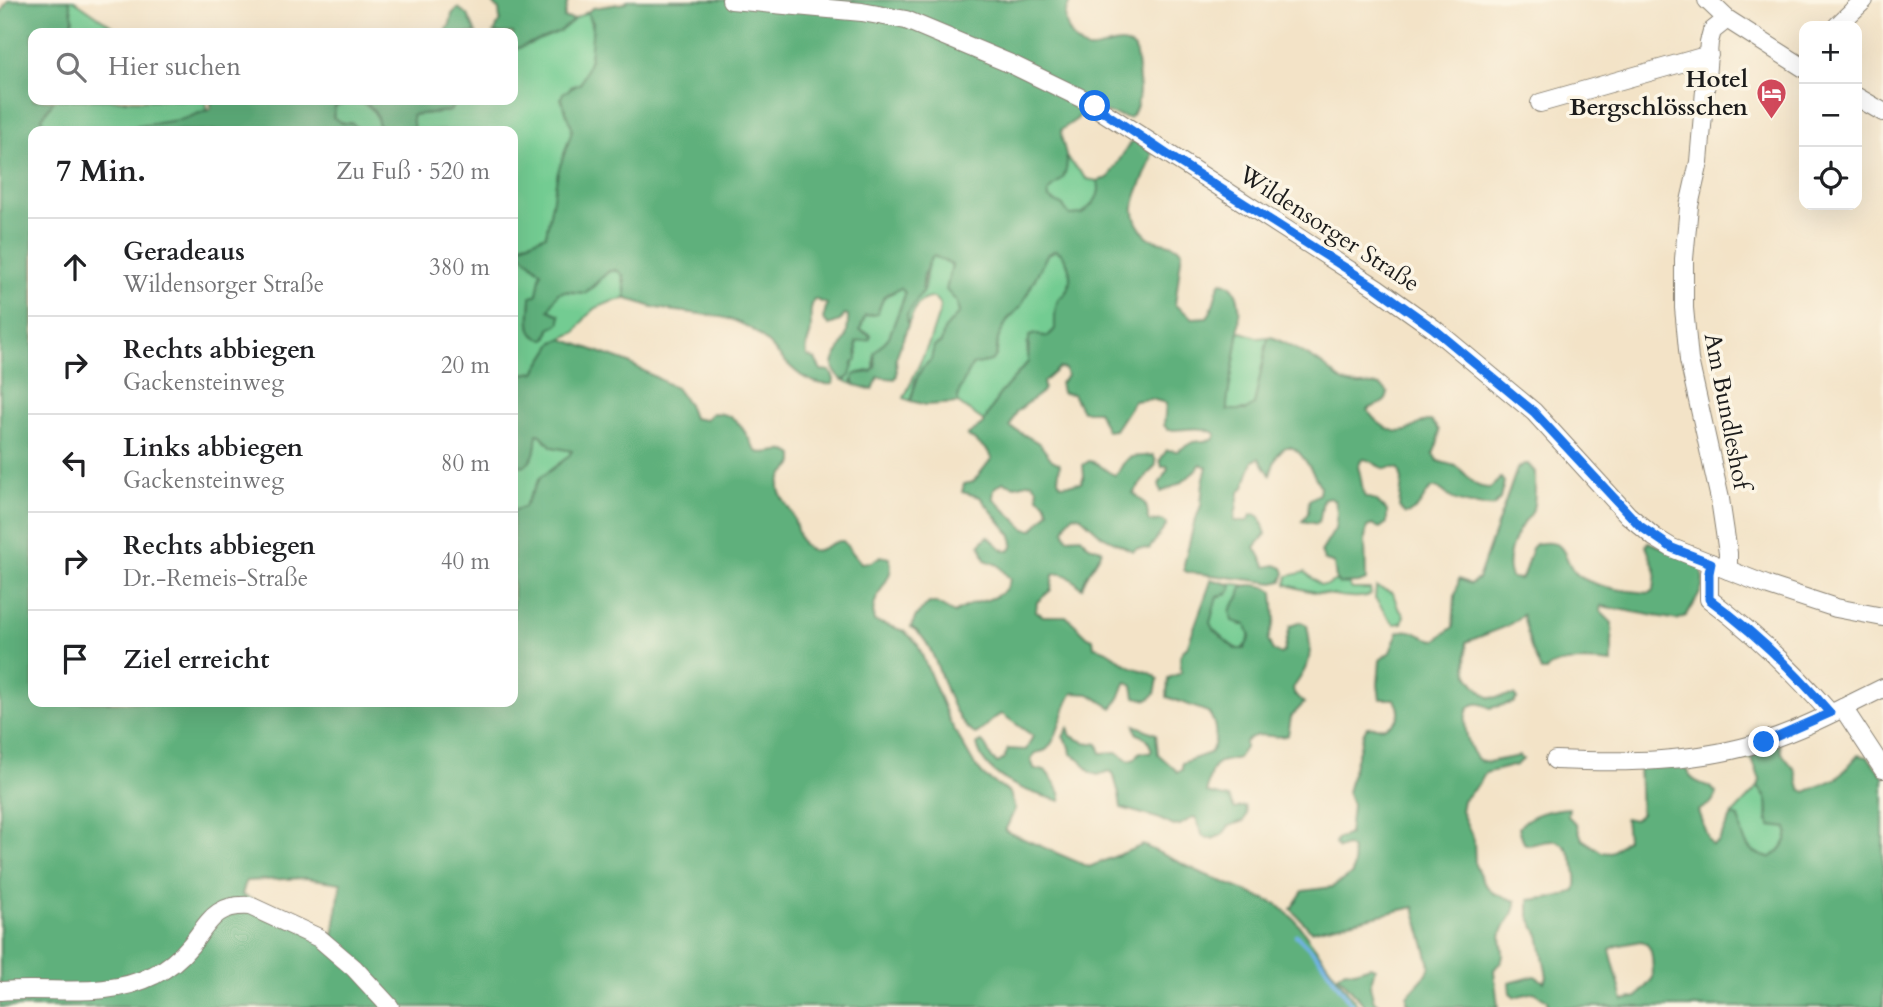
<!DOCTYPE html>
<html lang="de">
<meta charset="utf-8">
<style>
:root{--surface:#fff;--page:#f2f2f2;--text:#202124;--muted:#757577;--line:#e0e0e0}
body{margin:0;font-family:Cardo,serif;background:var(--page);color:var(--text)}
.controls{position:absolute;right:21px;top:21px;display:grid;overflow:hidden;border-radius:14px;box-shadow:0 7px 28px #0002}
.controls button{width:63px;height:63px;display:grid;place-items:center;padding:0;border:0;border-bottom:2px solid var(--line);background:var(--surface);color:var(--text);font:35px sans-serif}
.stop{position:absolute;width:21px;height:21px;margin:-16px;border:5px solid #1a73e8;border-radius:50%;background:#fff}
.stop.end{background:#1a73e8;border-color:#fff;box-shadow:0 2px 7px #0008}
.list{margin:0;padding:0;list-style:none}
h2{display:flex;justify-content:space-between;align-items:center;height:91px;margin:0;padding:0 28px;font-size:30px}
h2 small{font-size:23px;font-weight:400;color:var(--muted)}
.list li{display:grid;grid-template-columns:46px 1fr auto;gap:21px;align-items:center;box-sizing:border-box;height:98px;padding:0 28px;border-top:2px solid var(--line)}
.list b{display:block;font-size:26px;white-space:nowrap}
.list p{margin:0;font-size:23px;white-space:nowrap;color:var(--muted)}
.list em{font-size:23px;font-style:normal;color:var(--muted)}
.icon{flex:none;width:38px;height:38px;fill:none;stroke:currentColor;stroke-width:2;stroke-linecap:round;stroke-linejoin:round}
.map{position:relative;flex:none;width:1883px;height:1007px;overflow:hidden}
.search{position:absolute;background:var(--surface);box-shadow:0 7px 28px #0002;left:28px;top:28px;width:490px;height:77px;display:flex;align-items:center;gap:18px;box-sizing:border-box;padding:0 24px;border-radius:14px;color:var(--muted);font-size:26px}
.panel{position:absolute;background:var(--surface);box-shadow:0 7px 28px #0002;left:28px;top:126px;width:490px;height:581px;border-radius:14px}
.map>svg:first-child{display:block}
</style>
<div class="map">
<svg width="1883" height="1007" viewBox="0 0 1883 1007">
<rect width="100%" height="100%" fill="#fcf5e5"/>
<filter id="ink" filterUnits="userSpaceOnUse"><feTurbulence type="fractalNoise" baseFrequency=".0143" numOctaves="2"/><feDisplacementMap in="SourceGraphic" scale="14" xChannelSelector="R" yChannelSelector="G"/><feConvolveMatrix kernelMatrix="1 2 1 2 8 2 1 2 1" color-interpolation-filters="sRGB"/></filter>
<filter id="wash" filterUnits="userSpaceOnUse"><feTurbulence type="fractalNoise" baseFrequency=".00686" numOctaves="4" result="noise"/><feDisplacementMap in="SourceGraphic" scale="28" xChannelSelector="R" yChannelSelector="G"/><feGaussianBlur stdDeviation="1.57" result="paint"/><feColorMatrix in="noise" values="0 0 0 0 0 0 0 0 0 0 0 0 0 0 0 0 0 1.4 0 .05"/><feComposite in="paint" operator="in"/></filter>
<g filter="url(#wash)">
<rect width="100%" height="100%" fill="#f3e3c7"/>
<g fill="#73cc92" stroke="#487457" stroke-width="2">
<path d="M69,0h5l48,33h-53l4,-15z"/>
<path d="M587,12c10,19 4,52 -6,71l-9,3 -11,12 11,30 -1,6 -13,38 -12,63 -4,4 -18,4 17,29 -4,23 -6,3c0,13 -5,26 4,38l13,1 7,-24h-3l-3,-5 9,-15c11,-4 22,4 33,-4 10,-8 17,-25 31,-16l4,26 -13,2 -17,7 -10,9 -10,15 -22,10 -19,30 -12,2 -10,-6v-237h-99l-3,-16 39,-4 6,-11h57v-50l19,-7z"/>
<path d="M54,100h152l1,10c-9,3 -17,8 -26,10 -29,7 -112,20 -138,6l-1,-8z"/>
<path d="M353,102c19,1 25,11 26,29h-18c-8,-10 -20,-5 -28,-14l2,-11z"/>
<path d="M1068,159l19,20 10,2c8,13 -7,29 -19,35l-8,-1 -7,-9 -14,-8 -1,-6 17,-19v-8z"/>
<path d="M1056,250c13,7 18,29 10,41 -3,6 -8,9 -9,15 -2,7 -2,16 -2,23l-7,7 -6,2 -3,-2 -12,8 1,18 -29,33 -15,26 -26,-18c-1,-16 9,-24 14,-38l25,-13 1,-13 9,-18 14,-15 26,-51z"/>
<path d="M935,256l17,9 -5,21 10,16 2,11 -15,18 -3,12 -8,8 -2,9 -9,8 -7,13 -4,20 -7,-3 25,-55 11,-33v-6l-6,-6c-17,-1 -20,13 -26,27l-2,-6c3,-11 10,-17 16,-26 6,-10 1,-22 9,-35z"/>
<path d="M901,288l4,6 -16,43 -12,14 -3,7v12l-16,3 -6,8 3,4 -12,-5 4,-1 11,-25 -2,-13 13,-1 2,-4 -2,-3 -9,-3 5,-14 12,-2 7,-17z"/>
<path d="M1239,331l20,7 10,-1 -15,68c-6,7 -22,9 -28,2z"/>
<path d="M536,434h5l5,8 26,9 -4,6 -28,21 -16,29 -11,4v-48l6,3 16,-16z"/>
<path d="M1305,572l15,13h7l9,-5 3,4h9l4,5h18l1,5c-11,9 -71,-4 -85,-10l2,-8z"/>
<path d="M1229,583l15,2 -7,16 -6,7 9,17h6l3,7v9l-8,9c-6,-1 -30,-19 -31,-26 -1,-7 4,-17 5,-24l16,-10 1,-5z"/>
<path d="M1376,587l17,6 5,15 6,7 -2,8 -8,1c-7,-6 -12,-17 -19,-25z"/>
<path d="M1758,787l10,14 -1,20 20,6 1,4c-1,11 -8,22 -19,27 -17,-4 -30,-17 -28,-35l-9,-8z"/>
</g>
<g fill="#5eb07c" stroke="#3d664c" stroke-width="2" fill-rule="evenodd">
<path d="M8,0h61l4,18 -4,15h-36v67h21l-12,18 1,8 14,5h-24v571h480v-191l11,-4 16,-29 28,-21 4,-6 -20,-4 -11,-12 -4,-1c-2,12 0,24 -13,32l-11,-3v-95l10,6 12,-2 19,-30 9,-3 64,23 49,26 12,16 5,14 12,2 7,-7c29,0 31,19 45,39 13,4 25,-7 37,3v8c-3,6 -12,10 -14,17 -5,14 9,25 13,36 4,10 5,30 18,34 11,3 20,-10 32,-9l18,22 10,-1 10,-6 8,2c10,21 -21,34 -15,63l30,10 13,12 33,79 24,42 10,12 26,17 5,16 -10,22 84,36 54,-22 63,30 71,29 18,16 64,87h-1359v-993zM305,878l36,5 -8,53 -91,-41 4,-14z"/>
<path d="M478,0h90l-4,18 11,1 -16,13 -46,18v-17h-19l6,-13 -1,-10 -8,-9z"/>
<path d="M628,0h443c-6,12 -8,18 -2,31 19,41 45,-3 66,18 3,17 10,58 -6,69l-44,-10 -8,11 -16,11c0,18 11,27 3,46 -3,7 -12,10 -16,16l1,6 14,8 7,9 12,-1c10,-9 22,-20 15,-33l11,-3 22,-35 4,-2 18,12c-3,28 -36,55 -5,83 11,9 24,4 35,15l-7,54 18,13 14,-1c10,-11 6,-24 14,-35 39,3 4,103 6,128h19l8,-5 13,-63 2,-5 5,1c17,8 35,17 50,28 7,5 14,13 22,17 15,6 32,-5 42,10 -2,14 -13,10 -20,17 6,12 24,25 38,21 10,-3 14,-11 25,-10l8,9 -1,12 -5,12 5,7c5,2 12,3 17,5 16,8 13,22 35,22l11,-10 3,4 -4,17 -6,7c-10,1 -34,-3 -43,-8 -4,-3 -9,-9 -14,-10 -13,-3 -12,23 -32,26l-6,-7 3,-27 -3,-11c-7,-3 -10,0 -16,-1 -8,-2 -12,-9 -21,-9l-4,8c4,10 3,20 7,30l11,3 11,11v12l-7,5 -8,-3 -5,2 -2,11 1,42 -7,3 -20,1 -3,-4 -2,-16 -10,-4 -3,-8 14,-23 2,-17 -2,-11 -6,-4 -6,2 -3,20 -3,5 -15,-3 6,-8 1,-13 10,-6 1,-8c-6,-11 -26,-55 -41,-33 -5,6 -6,15 -9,22l-11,-17 -6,3 -9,26 -5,6 -5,28h14l3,-6 4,-1 5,3 6,17 -11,13 11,20 10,-2 7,3 2,5 -3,8 -8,2 -87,-11 -3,-2v-6l10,-40 7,-19 2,-23 4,-15 -6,-3c-11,14 -22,21 -40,28l-2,-8 9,-15 -1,-3 -5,1 -2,-7 7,-10 10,1 16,-9 20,-2 3,-6c-15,-10 -32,-3 -48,-4l-4,-5 2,-22 -15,-4 -17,2 -19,29 -8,1 -9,-20h-16l-9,-17 -11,-1 -2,-10 7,-7 -2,-7 -6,-1 -16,14 1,6 -2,4 -26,20 -6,15 29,16 13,17 8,4 -2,16 3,5 20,-2 3,-7 -1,-11 6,-4c12,1 15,11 26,14 6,-4 5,-8 10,-14 6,-7 19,-4 28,-6l3,6v4l-23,28c13,11 15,11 15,27l2,2 12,-2 4,3v3l-17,23 -11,-1 -5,3 -31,-15 -22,-20 -6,-1c-7,6 -13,15 -7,23l14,-1 8,9 13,4c-5,14 -17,23 -20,38 -9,-7 -16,-18 -29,-13l-2,15 -14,12 -1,9 7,5h23l22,21 5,2 1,8c14,1 22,12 34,18 10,6 24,5 30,14l-3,15 -7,6 -13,-3 -2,-11 -5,-4 -3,1 -7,18 -6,7 -23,-14 -16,-1c-10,13 -15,48 -27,57 -4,2 -8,2 -11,3l-4,7 4,10h10c6,8 18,22 16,31 -29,-7 -78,-22 -84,-57l5,-2c8,6 6,17 16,21l6,-4 4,-10 18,1 7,-14 -31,-22c-11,3 -16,16 -27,20 -33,-20 -33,-90 -64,-107l5,-11 13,-13h7l18,10c7,-3 13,-8 21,-10 13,-3 33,-8 35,-24l-12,-14 -13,-5 -5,-16 8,-8 14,13 7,2 4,-5 -1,-10 -32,-39 -18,-5 2,-8 9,-2 19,-24 -5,-8 -20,-15 15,-10 17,-30 29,-33 1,-26 7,-2c9,4 12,4 19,-5 0,-8 -1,-21 3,-29 4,-7 4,-2 8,-8 9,-13 2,-36 -10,-42l-9,5 -26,51 -14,14 -9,19 -2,17 -5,5 -19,4c-5,14 -15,22 -14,38l-32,2 -15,-4c4,-16 5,-30 20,-41l3,-14 7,-3 3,-13 15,-17 -2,-11 -11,-12 6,-25 -18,-9 -3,2 -7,16 -2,18 -15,23 1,10 -12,33 1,17 -2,4 -17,-2 -5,13 -18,-5 -2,-7 2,-4 16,-2 5,-5 -2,-14 15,-16 15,-39 1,-5 -4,-5 -17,8 -7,18 -12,2 -5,14 11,6 -2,4 -13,2 1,18 -4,3 -3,13 -7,4c-22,-16 -1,-28 3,-43 2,-7 2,-15 2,-22l-3,-1 -5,7 -11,4 -6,-6 4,-15 -13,-5c-5,12 -3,17 -3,29 0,12 -7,14 -4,28l8,3 6,11 9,1 4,8 -1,5c-42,4 -57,-45 -91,-60 -25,-12 -58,-10 -85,-16 -10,-2 -20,-7 -31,-9l-2,-23 -8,-6 -7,1 -24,22 -20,-2 -7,2 -9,17 11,5v8l-10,6 -4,10c-23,0 -15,-26 -15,-42l6,-3 4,-22 -20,-19 -2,-7 27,-11 12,-63 13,-38 1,-6 -11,-30 2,-5 18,-10 9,-24 3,-36 -6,-11 6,-4 32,-5zM1003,482l12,4 17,-4 5,6 1,9 7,5 4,9 -16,19 -8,-1 -32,-31 1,-9z"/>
<path d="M458,8l10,7 8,18h-31l5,-9 2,-10z"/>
<path d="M211,100h245l-6,11 -38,4 2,16h-35c-1,-31 -19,-32 -44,-25l-2,11 9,6h10l9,8h-253l75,-12 28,-10z"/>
<path d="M1524,464h4l7,8c0,9 1,31 -3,40 -2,5 -7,8 -10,13 -9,13 -19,40 -10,53l8,1 3,-3 9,-28 4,-4c39,-8 22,22 48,35 20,10 43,12 66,14l4,-3 2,-18 -10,-26 2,-4 51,19c9,28 1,32 -13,55l-9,4 -76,-14 -1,5 12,12v40c-15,-2 -59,-5 -66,8h-5l-10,-23 -8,-33 -16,11 -41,16c1,10 -1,22 1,29 2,9 16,23 23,27l24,-3 3,4 -4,4 -23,5c-34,-20 -28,36 -11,52l9,2 31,-6 4,3 -6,6 -32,8 -5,10 -17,17 -2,11 13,29 1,25 9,18 9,10 23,8c1,14 -11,20 -14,32 -3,8 2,15 1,23 -1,7 -6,9 -9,14l4,37h-86l-5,-5v-6l20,-22 3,-9 -16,-58 -103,24 -20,-22 12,-18 29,-4 20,-13 2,-11 -3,-15 -5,-2 -7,3 -4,-5 2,-5 12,-5 3,-29 -5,-13 17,-60 3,-5c6,-1 12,1 18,0 15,-5 18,-16 9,-28h-14l-2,-14 2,-25 10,-8 8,-20c15,-6 23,7 38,8l17,-13 2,-31 4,-17 11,5 8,-5 39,-110z"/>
<path d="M1210,579l22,6 -3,8 -12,4 -7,26 3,6 22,20h9l6,-12 -4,-12 -14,-4 -2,-10 9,-14 3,-10c7,-4 25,-2 31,5l2,28 -7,20 5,11 7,3 4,-2 6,-26 11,-4 6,3c6,30 4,39 -14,63l1,6 10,9 -13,14 -3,18c-14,6 -29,-7 -43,7v6l-7,10c-6,2 -12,2 -18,4 -9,3 -13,23 -13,31l22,5 5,11 11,-3 2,8 -3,7 -15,5 -7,9 -10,4 -9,-2 -7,-19 -3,-1 -13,8 -6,1 -17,-8 -36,-10 -2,-14 -6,-21 -4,-2 -11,4 -7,-2 -11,-14 -9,-5 -1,-7 -7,-10 5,-9 3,8 13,6 14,2 3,9 16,-1 12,9 6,-2 5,-7 10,1 2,-3 -5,-11 -11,-6 -1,-8 21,9 2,20 20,18 4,-2v-7l28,-10c8,-11 7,-30 -2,-41l-41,-15 1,-19 13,-5 -1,-16 2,-5 5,-5 23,-63z"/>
<path d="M1779,743l2,9 14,18 5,19 5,3 33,-14 20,-23 10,2 15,19v231h-335l-1,-7 -13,-8 -19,5 -5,-4 -1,-10 26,-7 9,6 3,-5 -8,-42 -10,-19v-16l34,-4 12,-6c4,-13 -3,-45 -19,-49 -9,-1 -20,3 -28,4l-4,-2 -5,-15c8,-14 34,-19 50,-20l-1,8 9,9 5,14 20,13 9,1 16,-14 -2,-21 9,2 7,-6 -2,-51 44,-2c9,30 23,17 34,33l-6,9 -13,8 11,30 3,4 6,-3 14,-27 7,2c4,21 4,35 30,41 11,-5 21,-18 18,-30l-17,-2c-6,-17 4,-22 -12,-39l2,-7 -8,-21 -5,-1 -17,5 -8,-4zM1641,941c14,4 11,24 12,37l-16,19 -14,3 -13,-50 6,-4z"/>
<path d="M1370,966l5,2 -5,18 4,15 8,6h-16l-28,-32 7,-5 10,1z"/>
</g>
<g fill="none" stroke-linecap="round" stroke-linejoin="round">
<path stroke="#71b3e5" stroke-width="4.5" d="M1296,935l24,24 33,48"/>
</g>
</g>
<g filter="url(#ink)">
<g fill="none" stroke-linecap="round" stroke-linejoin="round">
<defs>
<g id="minor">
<path d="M731,0l131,12 44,8 105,44 72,35 294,189 56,40 101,84 94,103 26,22 18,11 97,38 67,22 47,9"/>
<path d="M1707,0l20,19 77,49"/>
<path d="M1727,19l-15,12 -3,11 -10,120 -10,44 -5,53v49l5,52 31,139 8,54v17"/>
<path d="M1837,26l27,-26"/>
<path d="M1857,97l26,15"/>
<path d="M1540,103l169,-48"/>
<path d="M1711,563l-2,10v26c43,32 86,74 121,114"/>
<path d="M1843,708l40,61"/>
<path d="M1555,760c70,3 143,3 210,-19 41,-13 79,-34 118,-53"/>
<path d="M0,991c52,-5 105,9 154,-16 15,-7 27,-18 37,-30 19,-24 24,-41 59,-39l69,32 35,30 36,39"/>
</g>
</defs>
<use href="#minor" stroke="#888072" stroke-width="20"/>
<use href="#minor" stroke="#fff" stroke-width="18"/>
</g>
</g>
<g fill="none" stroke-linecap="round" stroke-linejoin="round" filter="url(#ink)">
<path stroke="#1a73e8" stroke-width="9" d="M1095,106l76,51 206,131 56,40 101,84 106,114 32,22 39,15 -2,10v26c43,31 87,74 121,114l-66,29"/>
</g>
<defs>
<symbol id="hotel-pin" viewBox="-11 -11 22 30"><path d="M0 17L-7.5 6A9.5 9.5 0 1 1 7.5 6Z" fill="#d1495b" stroke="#fcf5e5"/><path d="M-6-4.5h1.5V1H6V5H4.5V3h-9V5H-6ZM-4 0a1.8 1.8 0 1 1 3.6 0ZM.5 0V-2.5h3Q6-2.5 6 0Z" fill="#fff"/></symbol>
</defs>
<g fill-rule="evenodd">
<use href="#hotel-pin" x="1754" y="76" width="35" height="47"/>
</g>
<g text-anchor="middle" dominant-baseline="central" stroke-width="7" stroke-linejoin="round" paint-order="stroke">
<g font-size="24" font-weight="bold" fill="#1c1c1c" stroke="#fcf5e5" text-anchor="end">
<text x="1748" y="79">Hotel<tspan x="1748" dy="28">Bergschlösschen</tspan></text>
</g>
<g font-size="24" fill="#1c1c1c" stroke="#fcf5e5">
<text transform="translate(1329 229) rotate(33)">Wildensorger Straße</text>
<text transform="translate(1727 411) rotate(79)">Am Bundleshof</text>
</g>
</g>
</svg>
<div class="controls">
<button>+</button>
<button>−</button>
<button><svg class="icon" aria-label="locate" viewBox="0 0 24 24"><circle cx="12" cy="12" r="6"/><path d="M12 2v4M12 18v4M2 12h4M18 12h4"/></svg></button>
</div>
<div class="stop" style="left:1095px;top:106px"></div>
<div class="stop end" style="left:1764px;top:742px"></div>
<div class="search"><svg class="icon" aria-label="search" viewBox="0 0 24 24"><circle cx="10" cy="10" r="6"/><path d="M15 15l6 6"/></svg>Hier suchen</div>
<section class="panel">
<h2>7 Min.<small>Zu Fuß · 520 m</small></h2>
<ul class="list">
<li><svg class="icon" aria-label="ahead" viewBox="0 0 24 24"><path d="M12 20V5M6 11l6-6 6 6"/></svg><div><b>Geradeaus</b><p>Wildensorger Straße</p></div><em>380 m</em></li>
<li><svg class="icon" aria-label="right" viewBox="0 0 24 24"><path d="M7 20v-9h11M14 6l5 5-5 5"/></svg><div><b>Rechts abbiegen</b><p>Gackensteinweg</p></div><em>20 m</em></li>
<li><svg class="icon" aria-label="left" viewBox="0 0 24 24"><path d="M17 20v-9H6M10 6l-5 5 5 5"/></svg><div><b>Links abbiegen</b><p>Gackensteinweg</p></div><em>80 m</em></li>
<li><svg class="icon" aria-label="right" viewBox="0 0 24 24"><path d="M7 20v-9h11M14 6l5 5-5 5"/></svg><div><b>Rechts abbiegen</b><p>Dr.-Remeis-Straße</p></div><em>40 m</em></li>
<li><svg class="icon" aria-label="arrive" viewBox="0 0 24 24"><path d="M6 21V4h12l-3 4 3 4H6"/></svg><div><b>Ziel erreicht</b></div></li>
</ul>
</section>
</div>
